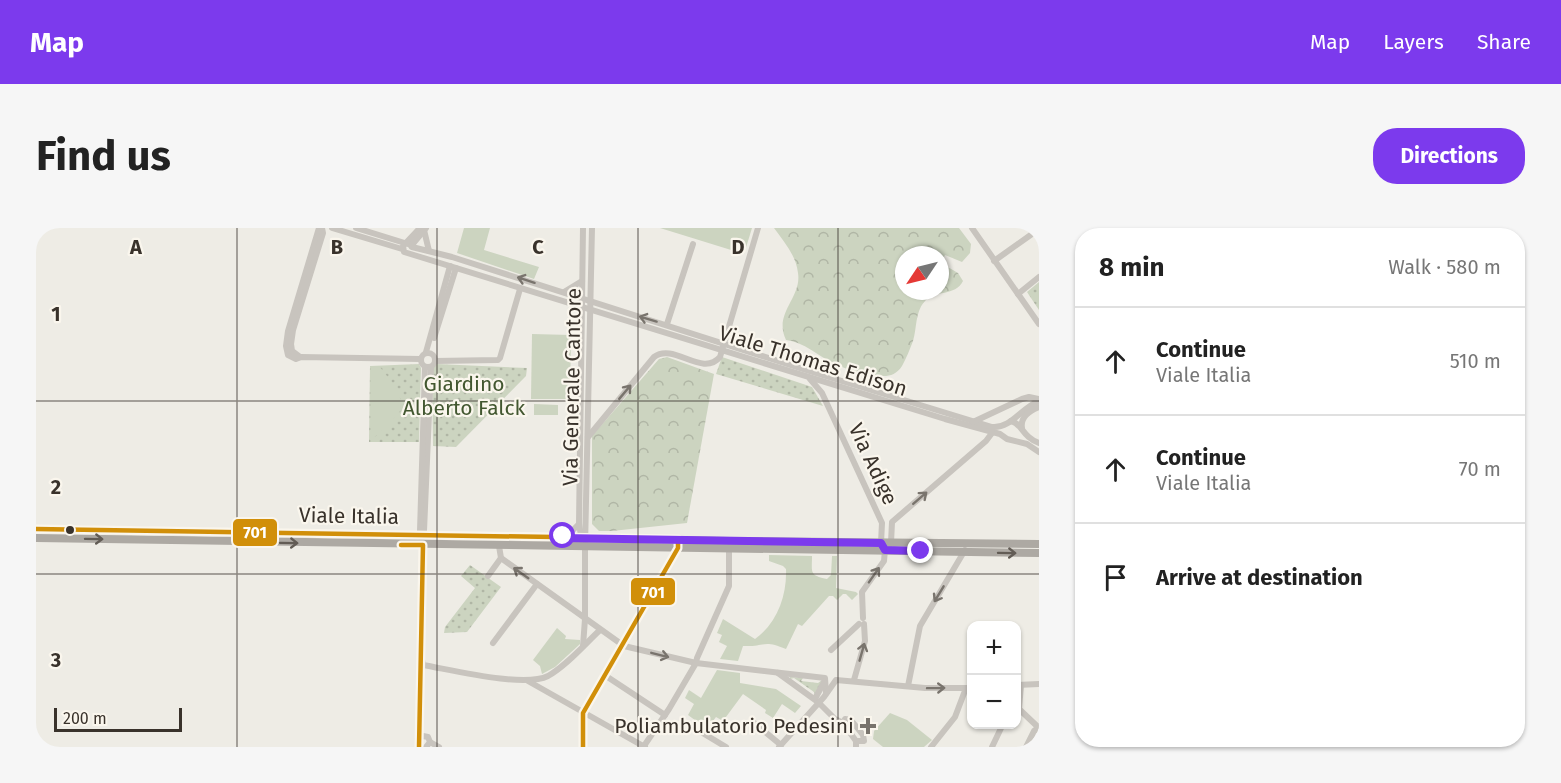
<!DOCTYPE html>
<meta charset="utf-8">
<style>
:root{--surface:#fff;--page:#f6f6f6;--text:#222;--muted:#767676;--line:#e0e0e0;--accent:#7c3aed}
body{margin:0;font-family:"Fira Sans",sans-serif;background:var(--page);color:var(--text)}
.controls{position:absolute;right:18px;bottom:18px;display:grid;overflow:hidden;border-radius:12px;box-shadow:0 2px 4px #0004}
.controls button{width:54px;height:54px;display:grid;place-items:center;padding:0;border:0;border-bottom:2px solid var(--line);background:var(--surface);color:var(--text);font:30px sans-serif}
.compass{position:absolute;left:859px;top:18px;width:54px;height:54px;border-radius:50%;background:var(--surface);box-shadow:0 2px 4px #0004;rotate:235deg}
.scale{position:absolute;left:18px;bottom:15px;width:128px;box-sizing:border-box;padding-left:6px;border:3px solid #39322b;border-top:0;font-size:16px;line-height:21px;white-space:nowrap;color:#39322b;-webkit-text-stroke:4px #faf6ed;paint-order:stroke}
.stop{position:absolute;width:18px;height:18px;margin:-14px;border:4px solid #7c3aed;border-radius:50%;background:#fff}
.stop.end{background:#7c3aed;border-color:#fff;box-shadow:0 2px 6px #0008}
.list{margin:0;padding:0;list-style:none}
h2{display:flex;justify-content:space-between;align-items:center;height:78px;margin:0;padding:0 24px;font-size:26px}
h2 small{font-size:20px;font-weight:400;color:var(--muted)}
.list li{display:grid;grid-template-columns:39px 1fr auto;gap:18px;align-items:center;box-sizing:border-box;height:108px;padding:0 24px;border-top:2px solid var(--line)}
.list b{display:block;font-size:22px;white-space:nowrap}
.list p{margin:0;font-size:20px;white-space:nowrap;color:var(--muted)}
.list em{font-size:20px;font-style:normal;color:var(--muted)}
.icon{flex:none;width:33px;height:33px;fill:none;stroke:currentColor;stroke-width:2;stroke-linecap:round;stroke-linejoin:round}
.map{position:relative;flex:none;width:1003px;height:519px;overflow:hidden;border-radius:24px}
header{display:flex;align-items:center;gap:36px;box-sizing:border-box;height:84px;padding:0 30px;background:var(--accent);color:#fff}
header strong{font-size:28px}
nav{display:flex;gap:33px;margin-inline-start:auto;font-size:21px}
.intro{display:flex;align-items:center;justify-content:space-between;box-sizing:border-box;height:144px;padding:0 36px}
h1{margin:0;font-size:42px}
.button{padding:15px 27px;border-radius:24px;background:var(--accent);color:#fff;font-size:21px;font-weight:700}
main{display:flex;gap:36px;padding:0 36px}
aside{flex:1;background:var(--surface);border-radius:24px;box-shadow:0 2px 4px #0004}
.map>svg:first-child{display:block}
</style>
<header>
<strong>Map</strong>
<nav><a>Map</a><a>Layers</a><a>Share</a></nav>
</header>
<div class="intro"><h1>Find us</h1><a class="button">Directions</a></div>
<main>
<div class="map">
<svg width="1003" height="519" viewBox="0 0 1003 519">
<defs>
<pattern id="grass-dots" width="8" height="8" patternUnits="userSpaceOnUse" patternTransform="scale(1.5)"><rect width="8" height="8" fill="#ccd4c0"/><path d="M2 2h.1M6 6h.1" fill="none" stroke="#b0b6a5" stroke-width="1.8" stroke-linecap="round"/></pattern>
<pattern id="forest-crowns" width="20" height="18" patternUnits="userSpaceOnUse" patternTransform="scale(1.5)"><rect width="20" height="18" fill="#ccd4c0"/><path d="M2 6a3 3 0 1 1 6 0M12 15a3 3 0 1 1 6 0" fill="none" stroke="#b0b6a5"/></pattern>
</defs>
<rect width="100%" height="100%" fill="#eeece5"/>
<g fill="url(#grass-dots)">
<path d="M1003,54v28l-12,-18z"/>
<path d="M686,129l90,30 11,19 -107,-32z"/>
<path d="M383,136l2,4 -2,74h-50l1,-76z"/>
<path d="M401,136l90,4 -1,8 -70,71 -23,-1 -1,-77z"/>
<path d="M434,337l31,22 -34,45 -23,1 1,-6 30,-39 -14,-12z"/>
<path d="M754,449l13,1 -2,3 17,2 4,-3 -7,16 -1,-4 -20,-14 -4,1z"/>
</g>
<g fill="url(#forest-crowns)" fill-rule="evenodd">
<path d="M738,0h185l12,16 -1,9 -8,9 -17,-7 -4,8 17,10 5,8c-8,16 -28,8 -39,21 -9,11 -7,26 -11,39 -3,8 -7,18 -11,25 -7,11 -17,11 -28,9 -14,-2 -26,-5 -39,-11 -17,-8 -31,-22 -49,-24 -13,-27 16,-42 12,-67 -2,-18 -14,-31 -24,-45zM868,27h36v36h-36z"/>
<path d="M631,129l47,17 -27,149 -75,8h-13l-7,-7v-88l67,-77z"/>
</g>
<g fill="#ccd4c0">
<path d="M428,0h26l-6,22 55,17 -5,12 -77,-26z"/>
<path d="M624,0h92l-8,26z"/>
<path d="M496,106l39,1 -1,64h-39z"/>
<path d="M335,139h9l14,18 10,21 -14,18 -19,16z"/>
<path d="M498,176l24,1v10h-24z"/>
<path d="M733,327l43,1c0,17 -3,19 15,23l4,-4 1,-19h5l-1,32 20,4 2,2 -6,6 -6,-6h-3l-6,6 -4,-4h-4l-27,30 -4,-2 -12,25c-23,-10 -21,-2 -43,-3l-5,15 -18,-2 7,-13 -8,-4 3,-7 -5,-2 6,-14 32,20c22,-16 32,-43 31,-70l-3,-3 -14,-5z"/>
<path d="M521,400l9,8 -1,3 15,1v4l-25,23 -13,7 -2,-8 -7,-6z"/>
<path d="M681,442l23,3v10l36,6 25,17 -6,7 -13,-9 -9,14 -8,-5 1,-3 -23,-16 -20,27 -7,-4 -9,12 -19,-14 6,-11 -9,-6 4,-8 12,8z"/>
<path d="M854,485l17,7 25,20 -8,7h-41l-10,-8 1,-8z"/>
</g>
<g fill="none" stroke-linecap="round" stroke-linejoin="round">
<g stroke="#c8c4be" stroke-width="6">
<path d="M283,0l-31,103 -2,15 2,9 8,4 5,-2 119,2"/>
<path d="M296,0l70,21"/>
<path d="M320,0l52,16"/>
<path d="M384,0l-17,18 1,6 541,167 55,15 7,5 20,5 12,8"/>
<path d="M936,0l67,96"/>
<path d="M388,2l5,21"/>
<path d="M375,18l15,-18"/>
<path d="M376,19l40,10 354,113 186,57c19,2 30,-20 47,-26"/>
<path d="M958,33l45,-32"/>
<path d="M528,64l18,-11"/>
<path d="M982,66l21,-17"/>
<path d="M631,96l26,-80"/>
<path d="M398,110l22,-70"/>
<path d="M390,124l24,-86"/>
<circle cx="392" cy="132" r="7"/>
<path d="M264,129l-8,-6 -1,-7 2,-14 30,-97 -1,-5"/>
<path d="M399,133l63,-1 2,-2 20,-69"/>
<path d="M774,151l12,14 60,130 -1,20 2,3"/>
<path d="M975,193c12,3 11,16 28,22"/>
<path d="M937,194l49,-23 7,-2 10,2"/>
<path d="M986,200c-2,-11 7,-17 17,-21"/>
<path d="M552,209l66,-80c20,-15 48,21 66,0l38,-129"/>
<path d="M386,307l2,-4 7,-164"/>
<path d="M525,310l9,-5 9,-9"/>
<path d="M462,312l3,18 123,88 72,17 129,15 1,15"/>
<path d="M546,313l-3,-17 4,-296"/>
<path d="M452,348l13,-18"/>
<path d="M827,390l-1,-26 22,-31 1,-11 6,-7 1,-21 94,-81 6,-8"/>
<path d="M457,415l44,-59"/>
<path d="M547,418l2,-27v-72l7,-319"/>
<path d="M795,422l28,-26"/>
<path d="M386,432l1,5c29,5 101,23 125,11 19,-11 36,-31 52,-46"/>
<path d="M742,445l40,29 17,17 8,4"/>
<path d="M570,448l59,39"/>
<path d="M818,452l11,-39 -1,-17"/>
<path d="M492,453l117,66"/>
<path d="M981,457l22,-1"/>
<path d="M872,458l12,-60 45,-76"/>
<path d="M778,470l2,-1 8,-15"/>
<path d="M981,481h2l2,-24"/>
<path d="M983,481l20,19"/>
<path d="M717,494l28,23"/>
<path d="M665,504l25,15"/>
<path d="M382,511l5,-3 5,1 2,5 -4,5"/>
<path d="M394,514l9,5"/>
<path d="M608,518l25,-37 27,-46 1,-5 32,-72v-42"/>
<path d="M383,519l4,-202 -3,-14 5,-164"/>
<path d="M547,519v-34l95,-165v-3"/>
<path d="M743,519l45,-50 12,-17 89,8h47"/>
<path d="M820,519v-6l-13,-18 2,-4 6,1 12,15 1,6h-8"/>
<path d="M895,519l24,-30 11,-29"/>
<path d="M956,519l11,-23"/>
<path d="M990,519l8,-16 4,-3"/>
</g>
<g stroke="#ada9a3" stroke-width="8">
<path d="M0,301l693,12 310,3"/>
<path d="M0,310l1003,15"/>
</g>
<defs>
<g id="bus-1">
<path d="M0,301l642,10v9l-95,165v34"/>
<path d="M365,317h22l-4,202"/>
</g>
</defs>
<use href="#bus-1" stroke="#faf6ed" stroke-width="9"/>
<use href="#bus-1" stroke="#d18f09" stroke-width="4.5"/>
</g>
<defs><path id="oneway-shaft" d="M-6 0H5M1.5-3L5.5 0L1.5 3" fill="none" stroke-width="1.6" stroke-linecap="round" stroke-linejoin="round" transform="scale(1.5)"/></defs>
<g stroke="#79746d">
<use href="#oneway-shaft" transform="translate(490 52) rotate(-162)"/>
<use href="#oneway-shaft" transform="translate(612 91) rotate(-163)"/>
<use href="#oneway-shaft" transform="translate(589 164) rotate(-50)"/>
<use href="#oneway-shaft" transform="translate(884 270) rotate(-41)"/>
<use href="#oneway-shaft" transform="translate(485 345) rotate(-145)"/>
<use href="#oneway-shaft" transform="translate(838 347) rotate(-55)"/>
<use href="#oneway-shaft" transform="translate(903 366) rotate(121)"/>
<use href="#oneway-shaft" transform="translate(826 424) rotate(-74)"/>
<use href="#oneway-shaft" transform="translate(624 427) rotate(14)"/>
<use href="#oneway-shaft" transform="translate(900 460) rotate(-1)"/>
</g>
<g stroke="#625c55">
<use href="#oneway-shaft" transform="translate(58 311) rotate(1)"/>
<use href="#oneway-shaft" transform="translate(253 315) rotate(1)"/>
<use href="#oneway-shaft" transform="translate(971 325) rotate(1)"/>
</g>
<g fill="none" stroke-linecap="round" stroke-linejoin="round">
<path stroke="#7c3aed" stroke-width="8" d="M527,308l-3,2 321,5 4,7 36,1"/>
</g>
<path fill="none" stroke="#39322b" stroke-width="1.5" stroke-opacity="0.55" d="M201,0v519M401,0v519M602,0v519M802,0v519M0,173h1003M0,346h1003"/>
<circle fill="#39322b" stroke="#faf6ed" stroke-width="2" cx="34" cy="302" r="5"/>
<path fill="#78736c" stroke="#faf6ed" stroke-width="2" d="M829 489h6v6h6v6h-6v6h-6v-6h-6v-6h6z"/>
<g text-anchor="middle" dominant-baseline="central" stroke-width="4.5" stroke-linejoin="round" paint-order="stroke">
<g font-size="21" fill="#39322b" stroke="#faf6ed">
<text transform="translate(777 133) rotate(17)">Viale Thomas Edison</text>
<text transform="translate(536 159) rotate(-89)">Via Generale Cantore</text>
<text transform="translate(837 236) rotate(65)">Via Adige</text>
<text transform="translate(313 288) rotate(1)">Viale Italia</text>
</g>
<g font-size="21" fill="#425730" stroke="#faf6ed">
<text x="428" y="156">Giardino<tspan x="428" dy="24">Alberto Falck</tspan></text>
</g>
<g font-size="21" fill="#39322b" stroke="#faf6ed" text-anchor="end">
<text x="818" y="498">Poliambulatorio Pedesini</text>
</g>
</g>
<g font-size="20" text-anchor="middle" font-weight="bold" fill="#39322b" stroke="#faf6ed" stroke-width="4.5" stroke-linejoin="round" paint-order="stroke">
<text x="100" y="26">A</text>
<text x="301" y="26">B</text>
<text x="502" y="26">C</text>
<text x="702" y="26">D</text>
<text x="20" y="93">1</text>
<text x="20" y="266">2</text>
<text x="20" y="439">3</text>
</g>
<g stroke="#faf6ed" stroke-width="2">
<rect x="196" y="290" width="46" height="29" rx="6" fill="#d18f09"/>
<rect x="594" y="349" width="46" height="29" rx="6" fill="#d18f09"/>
</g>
<g font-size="16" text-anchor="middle" font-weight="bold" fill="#fff">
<text x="219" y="310">701</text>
<text x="617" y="370">701</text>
</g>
</svg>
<div class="controls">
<button>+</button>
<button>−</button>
</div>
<svg class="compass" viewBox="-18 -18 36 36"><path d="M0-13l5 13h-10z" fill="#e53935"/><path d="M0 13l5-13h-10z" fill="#767676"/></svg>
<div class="scale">200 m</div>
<div class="stop" style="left:527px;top:308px"></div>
<div class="stop end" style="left:885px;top:323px"></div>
</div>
<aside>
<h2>8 min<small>Walk · 580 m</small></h2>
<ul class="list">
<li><svg class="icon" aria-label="ahead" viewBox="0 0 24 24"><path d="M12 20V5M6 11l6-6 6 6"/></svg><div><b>Continue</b><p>Viale Italia</p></div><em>510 m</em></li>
<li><svg class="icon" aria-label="ahead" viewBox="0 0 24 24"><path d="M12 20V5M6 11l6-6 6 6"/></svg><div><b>Continue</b><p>Viale Italia</p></div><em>70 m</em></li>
<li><svg class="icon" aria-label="arrive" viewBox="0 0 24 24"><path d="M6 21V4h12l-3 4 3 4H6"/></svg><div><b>Arrive at destination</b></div></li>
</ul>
</aside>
</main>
